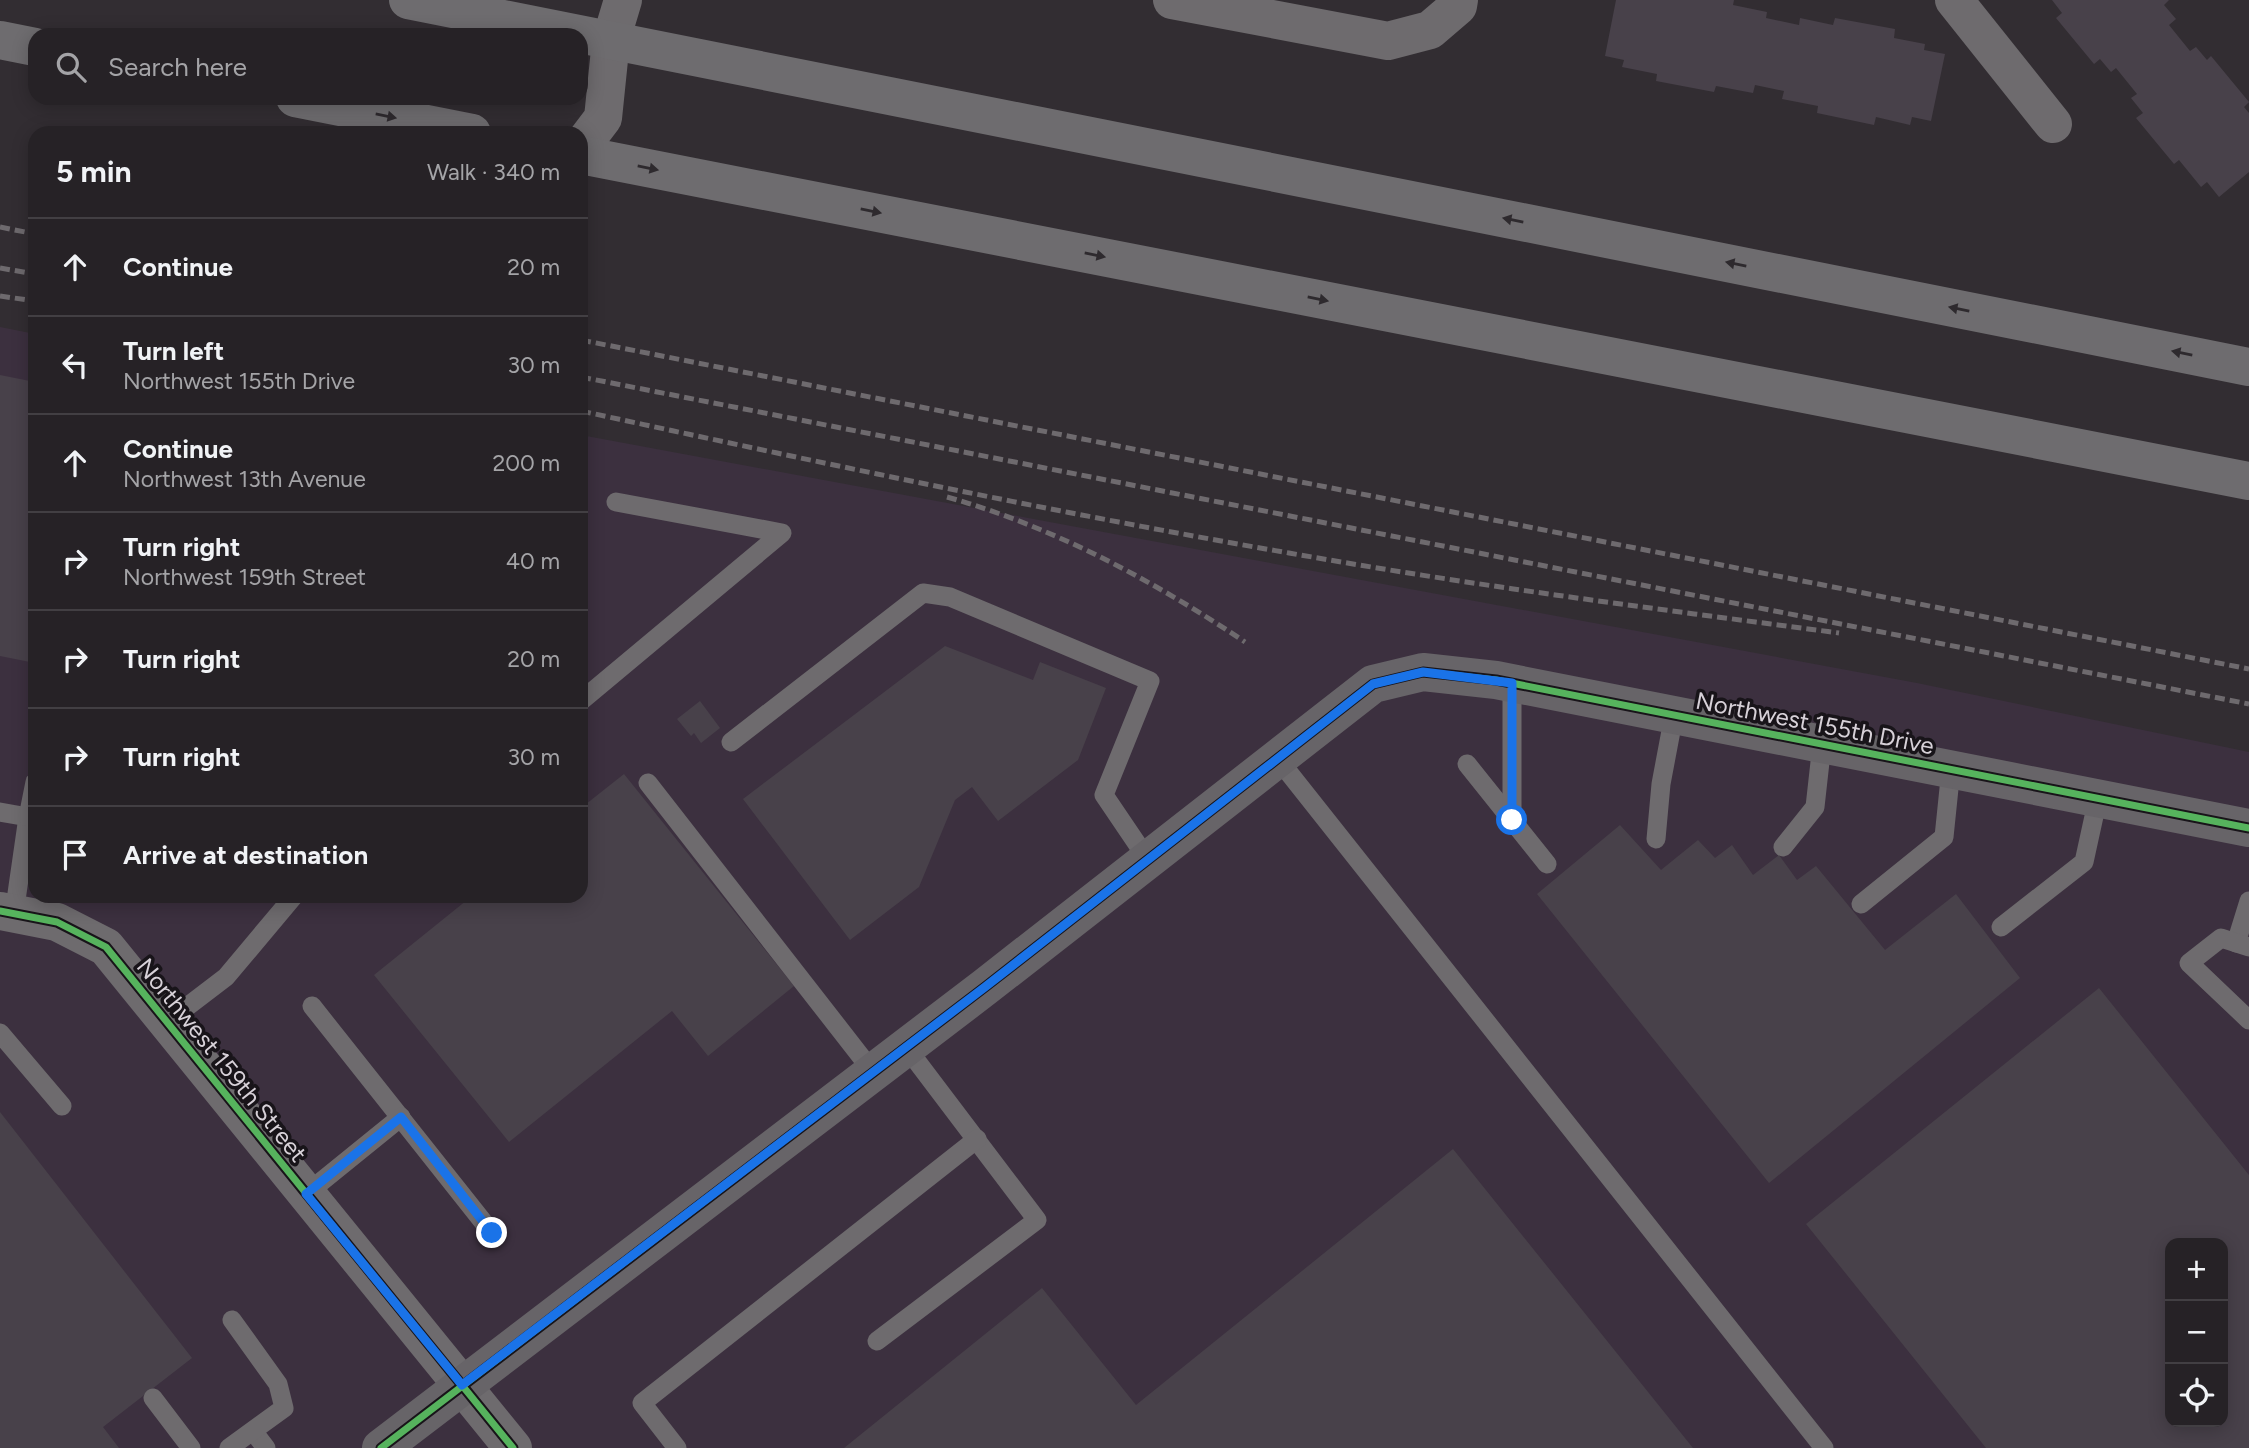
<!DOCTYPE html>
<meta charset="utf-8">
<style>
:root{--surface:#262226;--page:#2e2a2e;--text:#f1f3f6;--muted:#a4a4a7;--line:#423f43}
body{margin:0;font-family:Figtree,sans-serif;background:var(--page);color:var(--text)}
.controls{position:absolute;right:21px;bottom:21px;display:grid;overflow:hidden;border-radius:14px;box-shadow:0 4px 18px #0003}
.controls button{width:63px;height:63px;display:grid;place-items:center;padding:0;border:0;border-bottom:2px solid var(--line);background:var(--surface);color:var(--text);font:35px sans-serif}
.stop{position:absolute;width:21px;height:21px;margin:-16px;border:5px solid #1a73e8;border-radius:50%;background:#fff}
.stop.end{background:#1a73e8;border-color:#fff;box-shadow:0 2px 7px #0008}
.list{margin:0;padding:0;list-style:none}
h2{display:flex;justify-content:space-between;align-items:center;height:91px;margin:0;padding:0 28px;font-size:30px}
h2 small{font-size:23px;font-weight:400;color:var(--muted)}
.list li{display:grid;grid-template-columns:46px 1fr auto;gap:21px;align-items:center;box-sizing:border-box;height:98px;padding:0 28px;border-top:2px solid var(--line)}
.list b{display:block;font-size:26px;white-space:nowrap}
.list p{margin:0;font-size:23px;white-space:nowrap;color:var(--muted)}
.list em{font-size:23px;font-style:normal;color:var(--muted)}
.icon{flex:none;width:38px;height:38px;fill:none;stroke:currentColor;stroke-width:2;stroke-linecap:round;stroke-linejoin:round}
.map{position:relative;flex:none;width:2249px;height:1448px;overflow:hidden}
.search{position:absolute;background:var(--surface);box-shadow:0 4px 18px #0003;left:28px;top:28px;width:560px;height:77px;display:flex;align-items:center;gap:18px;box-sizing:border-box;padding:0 24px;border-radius:21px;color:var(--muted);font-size:26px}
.panel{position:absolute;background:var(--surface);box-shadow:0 4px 18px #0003;left:28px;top:126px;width:560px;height:777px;border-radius:21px}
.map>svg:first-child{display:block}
</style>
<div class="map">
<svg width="2249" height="1448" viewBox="0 0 2249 1448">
<rect width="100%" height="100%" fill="#322d32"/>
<path fill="#3c303f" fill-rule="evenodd" d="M0,327l35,7v562h546v-461l1336,248 332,69v696h-2249zM2170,1243h53v179h-53z"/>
<g fill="#48414a" fill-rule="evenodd">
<path d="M1616,0h118l-1,5 34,7 -1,6 33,7 1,-7 33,7 2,-7 60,11 -1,9 31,6 -1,6 21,4 -14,67 -19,-4 -2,8 -34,-8 -2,8 -57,-12 1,-7 -36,-7 2,-8 -29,-6 -2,8 -37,-7 -2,6 -58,-11 1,-7 -35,-7 2,-7 -19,-4z"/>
<path d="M2052,0h117l-5,5 12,14 -7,6 21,26 6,-4 11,13 4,-4 38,46 -5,5 5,6v59l-30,25 -12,-15 -6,5 -22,-27 -5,4 -38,-46 7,-5 -12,-15 6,-4 -21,-26 -5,4 -11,-13 -6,5 -38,-46 6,-5z"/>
<path d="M0,375l35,7v281l-35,-7z"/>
<path d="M945,646l88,34 7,-18 66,26 -28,72 -80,61 -26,-34 -17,13 -36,87 -69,53 -107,-141z"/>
<path d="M700,701l20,27 -19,15 -7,-10 -3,3 -14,-17z"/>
<path d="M624,774l170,212 -86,70 -36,-45 -163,131 -135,-167 98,-79h109v-88z"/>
<path d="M1620,825l41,45 37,-30 17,18 17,-13 21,30 26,-20 18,25 19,-14 69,84 71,-56 64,84 -251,205 -232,-289z"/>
<path d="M2099,988l150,187v273h-263l-180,-224zM2170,1243h53v179h-53z"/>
<path d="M0,1112l192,246 -89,69 16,21h-119z"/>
<path d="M1453,1149l240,299h-849l198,-160 94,117z"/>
</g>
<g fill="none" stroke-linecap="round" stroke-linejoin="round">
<g stroke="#6e6b6e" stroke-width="19">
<path d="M581,701l201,-168 -166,-31"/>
<path d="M731,742l192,-149 27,4 200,84 -46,114 44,65"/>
<path d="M1278,759l546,689"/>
<path d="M1467,764l80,100"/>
<path d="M648,783l225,289"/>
<path d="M0,812l28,5 -14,97"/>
<path d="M28,817l7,-35"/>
<path d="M1512,820v-137"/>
<path d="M1656,839l5,-55 13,-69"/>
<path d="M1783,847l32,-40 7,-63"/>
<path d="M1861,904l83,-67 7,-68"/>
<path d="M2001,927l83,-65 14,-64"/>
<path d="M2236,943l13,-42"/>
<path d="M2249,947l-28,-9 -32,25 60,57"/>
<path d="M312,1006l180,227"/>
<path d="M167,1022l59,-45 68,-81"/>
<path d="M0,1033l62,73"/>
<path d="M306,1194l95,-77"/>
<path d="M877,1341l160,-121 -131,-173"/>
<path d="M153,1398l38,50"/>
<path d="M253,1431l13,17"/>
<path d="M229,1448l55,-40 -6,-24 -46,-64"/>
<path d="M677,1448l-35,-45 335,-264"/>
</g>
<g stroke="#6e6b6e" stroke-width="38">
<path d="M1172,0l216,41 42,-11 28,-24 1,-6"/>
<path d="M1954,0l99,124"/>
<path d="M581,147l22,-29 8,-78 12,-40"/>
<path d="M0,911l57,11 49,25 407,501"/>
</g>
<path stroke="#676468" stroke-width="38" d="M381,1448l604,-461 388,-303 50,-12 73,8 753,148"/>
<g stroke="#6e6c6f" stroke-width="38">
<path d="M408,0l1841,367"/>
<path d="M0,40l35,7"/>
<path d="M295,98l177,35"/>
<path d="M581,155l1668,326"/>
</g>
<g stroke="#6e6a6e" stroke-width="5" stroke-dasharray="10 5" stroke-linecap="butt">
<path d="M0,227l35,7"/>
<path d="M0,268l35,6"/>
<path d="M0,296l35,5"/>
<path d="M581,340l1668,329"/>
<path d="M581,377l1668,327"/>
<path d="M581,411c245,53 490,105 737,147 173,30 347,52 521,75"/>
<path d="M947,497c107,30 207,84 298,145"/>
</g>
<defs>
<g id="cycleway">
<path d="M0,911l57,11 49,25 407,501"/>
<path d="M381,1448l604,-461 388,-303 50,-12 73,8 753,148"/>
</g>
</defs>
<use href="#cycleway" stroke="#181419" stroke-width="11"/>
<use href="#cycleway" stroke="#56b35d" stroke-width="7"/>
</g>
<defs><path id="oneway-solid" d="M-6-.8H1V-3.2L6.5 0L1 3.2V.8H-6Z" transform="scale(1.75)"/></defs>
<g fill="#2e2a2e">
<use href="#oneway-solid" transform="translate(386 116) rotate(11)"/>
<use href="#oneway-solid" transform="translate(648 168) rotate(11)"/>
<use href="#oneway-solid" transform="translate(871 211) rotate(11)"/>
<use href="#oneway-solid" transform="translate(1513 220) rotate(-169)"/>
<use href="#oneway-solid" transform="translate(1095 255) rotate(11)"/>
<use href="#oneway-solid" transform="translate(1736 264) rotate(-169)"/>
<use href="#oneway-solid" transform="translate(1318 299) rotate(11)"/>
<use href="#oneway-solid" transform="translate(1959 309) rotate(-169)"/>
<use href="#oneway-solid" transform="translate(2182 353) rotate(-169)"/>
</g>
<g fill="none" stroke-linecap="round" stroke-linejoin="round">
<path stroke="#1a73e8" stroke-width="9" d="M492,1233l-91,-116 -95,77 156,191 523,-398 388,-303 50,-12 89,11v137"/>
</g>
<g text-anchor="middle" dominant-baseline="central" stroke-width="7" stroke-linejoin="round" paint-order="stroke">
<g font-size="24" fill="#d7d1d8" stroke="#181419">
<text transform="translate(1815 723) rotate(11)">Northwest 155th Drive</text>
<text transform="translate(222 1060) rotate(51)">Northwest 159th Street</text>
</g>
</g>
</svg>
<div class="controls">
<button>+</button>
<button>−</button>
<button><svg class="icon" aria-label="locate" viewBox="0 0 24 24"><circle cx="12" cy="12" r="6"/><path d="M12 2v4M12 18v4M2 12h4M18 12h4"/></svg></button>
</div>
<div class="stop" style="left:1512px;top:820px"></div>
<div class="stop end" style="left:492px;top:1233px"></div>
<div class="search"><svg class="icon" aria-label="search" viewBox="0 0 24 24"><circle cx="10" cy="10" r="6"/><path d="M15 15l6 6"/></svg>Search here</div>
<section class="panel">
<h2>5 min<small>Walk · 340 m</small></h2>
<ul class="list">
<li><svg class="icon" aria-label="ahead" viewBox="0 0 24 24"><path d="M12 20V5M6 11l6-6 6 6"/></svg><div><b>Continue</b></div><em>20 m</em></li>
<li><svg class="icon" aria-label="left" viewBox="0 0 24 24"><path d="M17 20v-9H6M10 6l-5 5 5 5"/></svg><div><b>Turn left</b><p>Northwest 155th Drive</p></div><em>30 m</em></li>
<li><svg class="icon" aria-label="ahead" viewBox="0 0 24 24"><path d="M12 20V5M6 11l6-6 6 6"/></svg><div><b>Continue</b><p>Northwest 13th Avenue</p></div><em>200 m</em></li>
<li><svg class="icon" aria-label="right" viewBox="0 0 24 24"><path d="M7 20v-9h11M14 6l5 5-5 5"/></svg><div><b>Turn right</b><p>Northwest 159th Street</p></div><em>40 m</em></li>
<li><svg class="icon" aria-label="right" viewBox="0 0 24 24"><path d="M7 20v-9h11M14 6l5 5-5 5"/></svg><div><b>Turn right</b></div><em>20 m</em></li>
<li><svg class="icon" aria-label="right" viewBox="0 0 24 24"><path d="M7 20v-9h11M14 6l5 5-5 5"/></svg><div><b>Turn right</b></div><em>30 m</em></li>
<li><svg class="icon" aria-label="arrive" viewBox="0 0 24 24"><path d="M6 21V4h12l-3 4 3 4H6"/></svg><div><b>Arrive at destination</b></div></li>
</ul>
</section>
</div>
